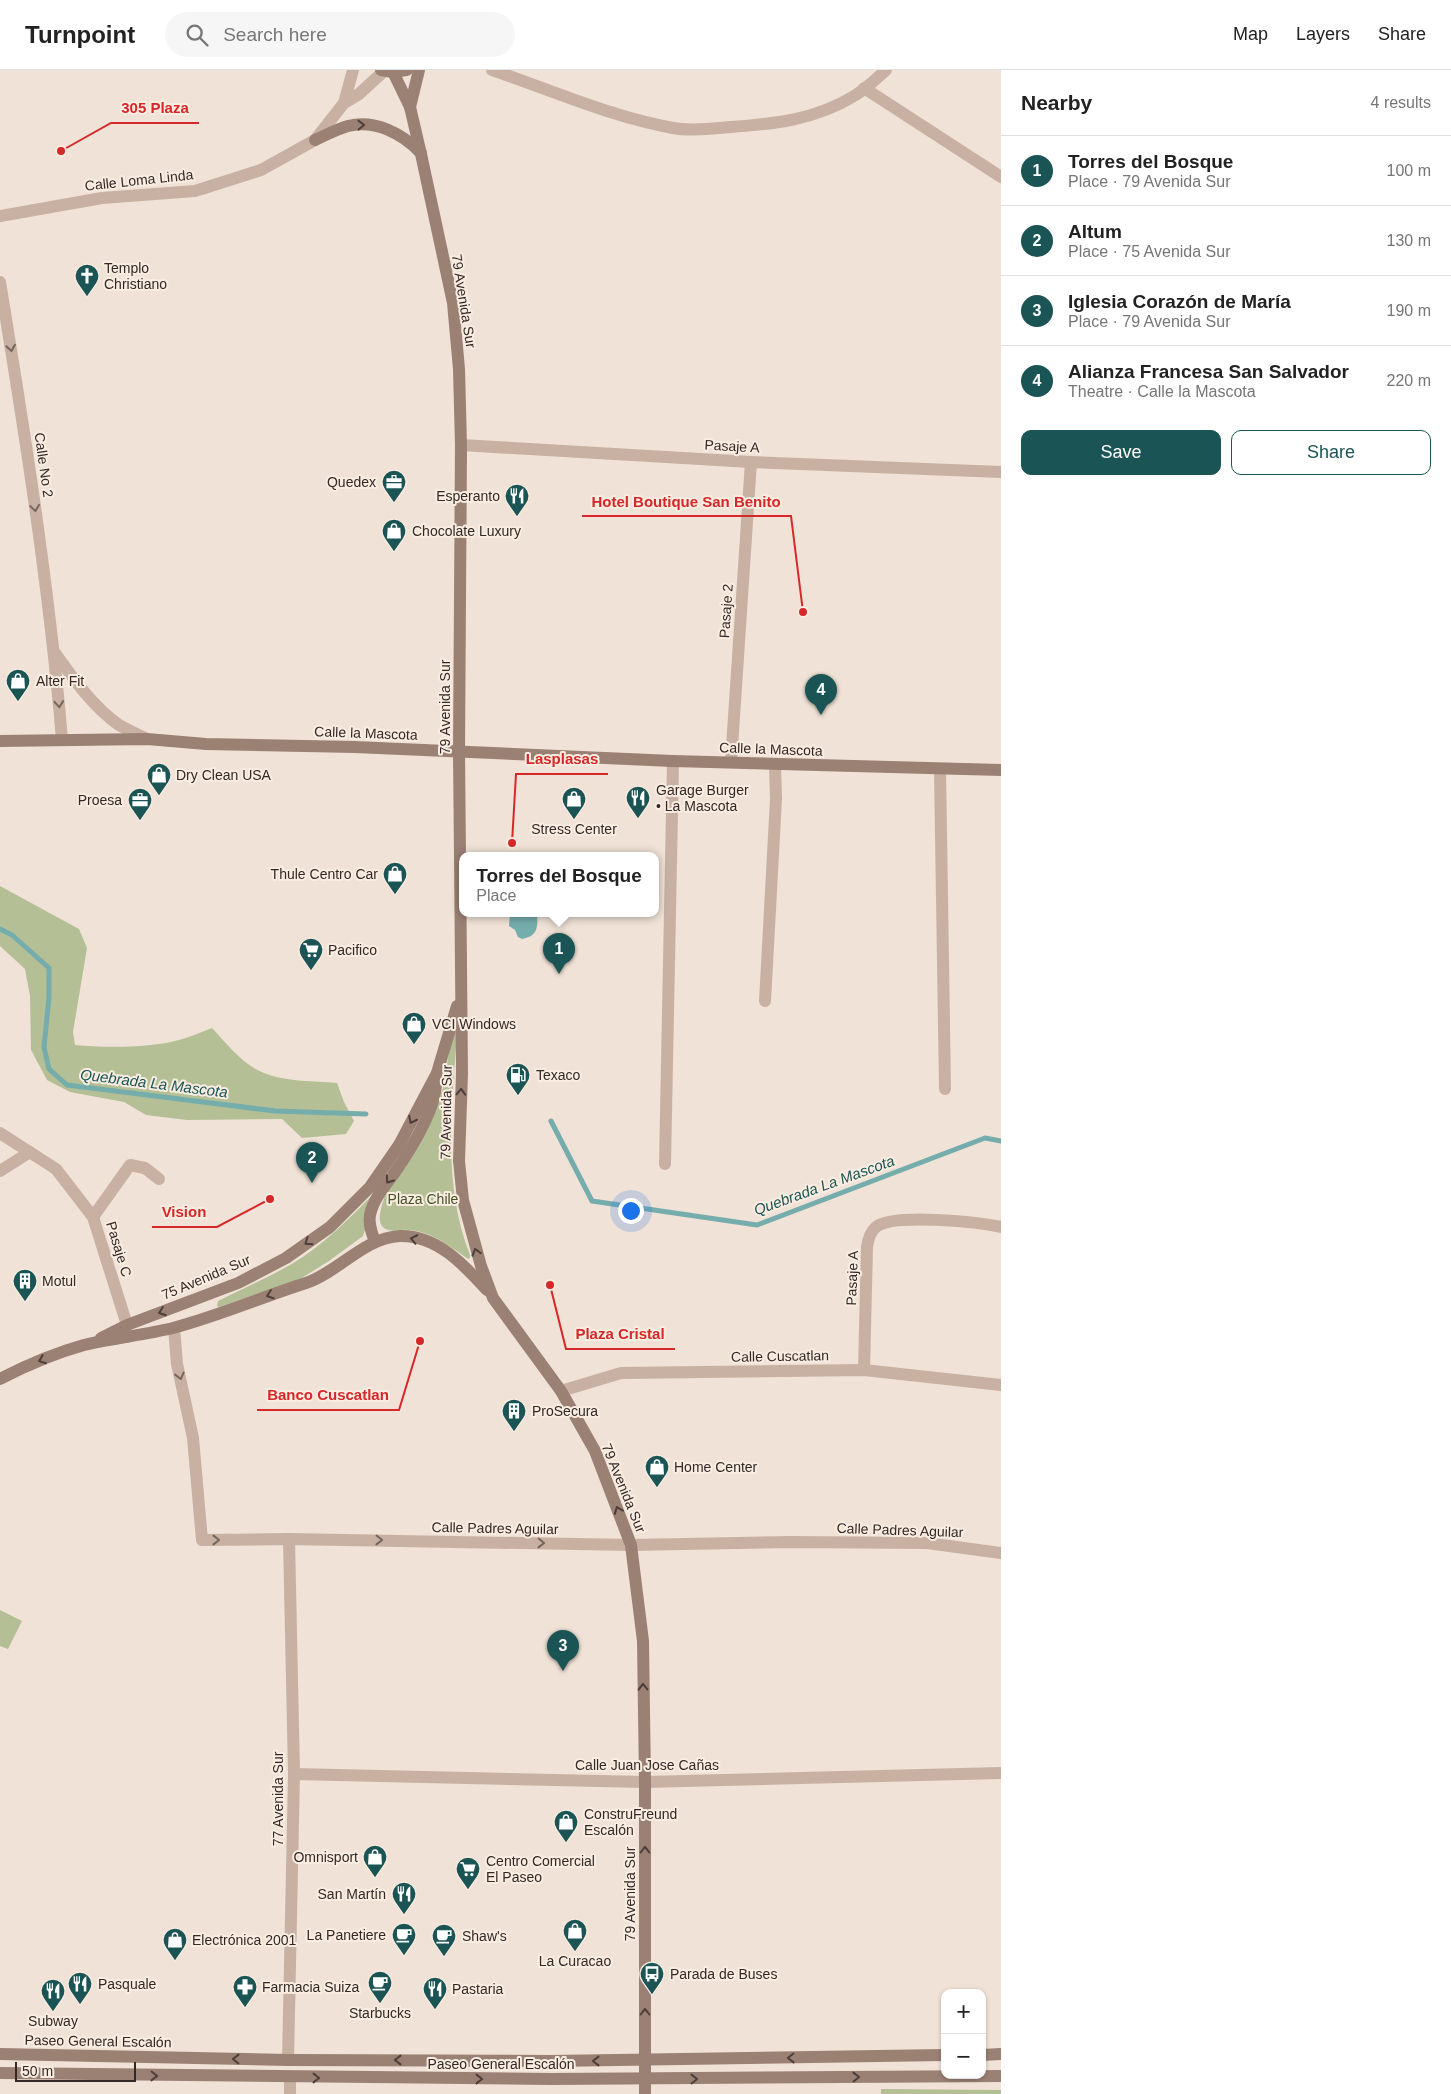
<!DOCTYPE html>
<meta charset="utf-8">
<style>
:root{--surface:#fff;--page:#f6f6f6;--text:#222;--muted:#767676;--line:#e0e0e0;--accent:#1b5454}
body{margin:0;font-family:Helvetica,sans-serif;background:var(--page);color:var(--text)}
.controls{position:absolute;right:15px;bottom:15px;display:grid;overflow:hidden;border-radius:10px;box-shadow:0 1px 4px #0004}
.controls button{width:45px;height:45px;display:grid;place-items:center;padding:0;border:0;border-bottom:1px solid var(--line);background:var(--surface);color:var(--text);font:25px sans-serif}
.scale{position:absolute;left:15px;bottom:12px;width:121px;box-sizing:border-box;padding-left:5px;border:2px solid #332825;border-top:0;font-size:14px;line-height:18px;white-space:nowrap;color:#332825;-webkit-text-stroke:4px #f9ede2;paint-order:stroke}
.you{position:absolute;left:630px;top:1140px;width:18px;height:18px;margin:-12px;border:4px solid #fff;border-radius:50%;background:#1a73e8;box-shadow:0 0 0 8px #1a73e833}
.badge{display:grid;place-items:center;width:32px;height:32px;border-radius:50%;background:var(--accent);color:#fff;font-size:16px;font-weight:700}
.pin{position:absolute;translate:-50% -41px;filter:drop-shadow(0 1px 2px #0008)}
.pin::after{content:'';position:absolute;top:26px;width:18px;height:15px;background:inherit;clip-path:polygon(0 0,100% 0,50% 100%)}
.popup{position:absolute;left:459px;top:782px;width:200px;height:65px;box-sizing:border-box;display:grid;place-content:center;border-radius:10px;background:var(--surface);filter:drop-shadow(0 1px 4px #0005);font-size:16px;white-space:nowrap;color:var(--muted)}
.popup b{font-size:19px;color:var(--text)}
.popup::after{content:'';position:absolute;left:50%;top:100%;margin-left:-10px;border:10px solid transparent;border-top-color:var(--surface)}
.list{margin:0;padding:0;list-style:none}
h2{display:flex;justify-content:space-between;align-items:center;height:65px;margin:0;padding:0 20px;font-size:21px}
h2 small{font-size:16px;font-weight:400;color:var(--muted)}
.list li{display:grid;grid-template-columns:32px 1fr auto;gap:15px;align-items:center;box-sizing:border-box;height:70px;padding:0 20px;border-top:1px solid var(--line)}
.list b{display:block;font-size:19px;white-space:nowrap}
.list p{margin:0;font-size:16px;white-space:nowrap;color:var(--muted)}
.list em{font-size:16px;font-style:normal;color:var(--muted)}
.actions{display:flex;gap:10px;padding:15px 20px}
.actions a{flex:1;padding:11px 0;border:1px solid var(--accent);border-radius:10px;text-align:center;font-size:18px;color:var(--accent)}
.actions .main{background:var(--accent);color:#fff}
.icon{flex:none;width:28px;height:28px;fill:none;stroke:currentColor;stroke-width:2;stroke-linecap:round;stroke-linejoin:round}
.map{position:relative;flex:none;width:1001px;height:2024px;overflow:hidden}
header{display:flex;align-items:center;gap:30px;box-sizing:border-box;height:70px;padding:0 25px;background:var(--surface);border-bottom:1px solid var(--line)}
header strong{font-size:24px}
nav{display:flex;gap:28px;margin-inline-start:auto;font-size:18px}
.search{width:350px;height:45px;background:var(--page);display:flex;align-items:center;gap:12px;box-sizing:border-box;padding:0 18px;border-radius:28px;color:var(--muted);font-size:19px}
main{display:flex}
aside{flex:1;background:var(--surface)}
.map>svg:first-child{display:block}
</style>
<header>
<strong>Turnpoint</strong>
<div class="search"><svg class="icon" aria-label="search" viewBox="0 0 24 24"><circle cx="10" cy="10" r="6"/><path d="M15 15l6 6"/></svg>Search here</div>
<nav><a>Map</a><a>Layers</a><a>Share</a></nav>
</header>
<main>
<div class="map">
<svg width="1001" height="2024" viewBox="0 0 1001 2024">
<rect width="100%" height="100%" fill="#f0e2d6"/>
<g fill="#b4bf96">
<path d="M0,816l79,43 8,19 -14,84 2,13c29,3 76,3 104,-5 11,-3 22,-8 33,-12 15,16 31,37 52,45 22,9 50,8 73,10l7,19 10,19 -8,13 -44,4 -20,-19 -95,1 -41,-5 -22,-13 -54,-10 -23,-12 -16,-30 -1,-54 -5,-27 -25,-23z"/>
<path d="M457,962c-5,74 -15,152 13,223v3l-2,1c-18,-13 -37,-28 -60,-29 -8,-1 -20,4 -26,-4 -5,-7 0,-22 3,-30l50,-86 8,-22 9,-54z"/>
<path d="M377,1120l-14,46 -34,25 -29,18 -81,28 -2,-1 1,-5c24,-12 49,-23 72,-36 33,-19 61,-48 87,-75z"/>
<path d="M0,1540l22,11 -14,28 -8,-3z"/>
<path d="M881,2019l120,1v4h-120z"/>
</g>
<path fill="#75adac" d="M510,843h27c1,14 1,23 -15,26l-4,-2 -3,-7 -6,-4z"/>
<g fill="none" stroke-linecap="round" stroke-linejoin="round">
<g stroke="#75adac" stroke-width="5">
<path d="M0,859l12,6 37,33v29l-5,50 5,22 18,16 208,26 91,3"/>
<path d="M551,1051l41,80 165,24 228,-87 16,3"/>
</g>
<g stroke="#c8b1a2" stroke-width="12">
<path d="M492,0c59,20 119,47 181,58 17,3 39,1 57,-1 44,-3 85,-7 124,-31 11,-6 22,-17 32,-26"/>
<path d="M864,18l137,89"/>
<path d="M344,33l15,-9 25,-23"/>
<path d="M0,146l102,-18 93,-7 66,-21 54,-30 29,-37 9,-33"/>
<path d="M0,212c25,152 49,304 62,457"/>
<path d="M461,375l290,17 250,10"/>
<path d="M55,583c18,25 38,54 64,72 9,5 19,10 28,14"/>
<path d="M731,692l20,-300"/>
<path d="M940,699l5,320"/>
<path d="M765,931l11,-202 -1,-35"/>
<path d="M0,1063l56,36 37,48 34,108"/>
<path d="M665,1094l8,-403"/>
<path d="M0,1101l30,-19"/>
<path d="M93,1147l37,-52 15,3 14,11"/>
<path d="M174,1258l3,36 16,74 9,102 87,-1 342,6 159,-3 137,1 74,10"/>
<path d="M864,1300l3,-123c1,-7 3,-15 9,-20 17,-14 101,-5 125,0"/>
<path d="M561,1321l60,-18 243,-3 137,15"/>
<path d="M294,1704l351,8 356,-9"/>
<path d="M288,1990l6,-286 -5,-235"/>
<path d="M290,2008v16"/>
</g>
<g stroke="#9b8074" stroke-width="12">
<path d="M381,0l12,2 14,-2"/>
<path d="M393,2l17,35 11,47 32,149 6,66 2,76 -2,306 3,322 -3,88 4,39 18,66 12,32 68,93 34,60 36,94 12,96 2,141v312"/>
<path d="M410,37l9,-37"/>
<path d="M315,70c11,-5 22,-11 33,-14 27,-7 55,8 73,27"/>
<path d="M0,671l147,-2 59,5 149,3 318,14 328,9"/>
<path d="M375,1172c-3,-9 -7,-18 -5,-27 3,-15 14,-28 23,-40 16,-23 41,-61 43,-90"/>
<path d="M101,1268l26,-13 111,-42 48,-25 44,-31 40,-40 29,-42 38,-72 20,-67"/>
<path d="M0,1309c27,-14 55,-26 84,-34 29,-7 60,-10 89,-17 45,-12 89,-31 133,-45 33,-11 57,-45 94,-47 37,-1 64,29 87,54"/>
<path d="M0,1984l288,6 263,1 394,-6"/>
<path d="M982,1985l19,-1"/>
<path d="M0,2003l551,6 450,-3"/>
</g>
</g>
<defs><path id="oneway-chevron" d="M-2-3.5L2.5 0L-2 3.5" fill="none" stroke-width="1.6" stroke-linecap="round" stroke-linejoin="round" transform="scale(1.25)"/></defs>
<g stroke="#4d3e39">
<use href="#oneway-chevron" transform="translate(361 55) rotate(-1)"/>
<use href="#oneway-chevron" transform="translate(461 1022) rotate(-88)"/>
<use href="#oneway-chevron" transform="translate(412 1050) rotate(117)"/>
<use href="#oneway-chevron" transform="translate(389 1110) rotate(125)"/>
<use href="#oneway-chevron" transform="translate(414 1169) rotate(-168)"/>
<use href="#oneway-chevron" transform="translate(308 1172) rotate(145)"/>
<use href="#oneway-chevron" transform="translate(476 1182) rotate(-106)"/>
<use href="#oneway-chevron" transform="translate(270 1225) rotate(161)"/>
<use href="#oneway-chevron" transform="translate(162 1242) rotate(160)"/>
<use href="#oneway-chevron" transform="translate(42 1290) rotate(159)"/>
<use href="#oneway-chevron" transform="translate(618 1440) rotate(-111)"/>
<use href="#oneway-chevron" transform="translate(643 1617) rotate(-91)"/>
<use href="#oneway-chevron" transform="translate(645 1780) rotate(-90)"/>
<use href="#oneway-chevron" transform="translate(645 1942) rotate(-90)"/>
<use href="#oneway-chevron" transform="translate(791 1988) rotate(179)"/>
<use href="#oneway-chevron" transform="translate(236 1989) rotate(-179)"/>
<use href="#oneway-chevron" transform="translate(398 1990) rotate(-180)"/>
<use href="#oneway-chevron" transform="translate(596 1991) rotate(180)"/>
<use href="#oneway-chevron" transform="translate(154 2006) rotate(1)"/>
<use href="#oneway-chevron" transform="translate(856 2007) rotate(-1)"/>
<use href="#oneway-chevron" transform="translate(316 2008)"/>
<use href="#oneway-chevron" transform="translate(479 2009)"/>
<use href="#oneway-chevron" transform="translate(694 2009) rotate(-1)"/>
</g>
<g stroke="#76665d">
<use href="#oneway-chevron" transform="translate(11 278) rotate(81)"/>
<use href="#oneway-chevron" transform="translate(35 438) rotate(82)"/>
<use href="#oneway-chevron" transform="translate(59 634) rotate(85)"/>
<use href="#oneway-chevron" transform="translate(180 1306) rotate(76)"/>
<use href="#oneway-chevron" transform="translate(216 1470)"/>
<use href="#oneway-chevron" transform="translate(379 1470) rotate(1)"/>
<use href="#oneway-chevron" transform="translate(541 1473) rotate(1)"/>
</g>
<defs>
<symbol id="church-pin" viewBox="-11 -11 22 30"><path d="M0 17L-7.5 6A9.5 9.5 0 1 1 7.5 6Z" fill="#1b5454" stroke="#f9ede2"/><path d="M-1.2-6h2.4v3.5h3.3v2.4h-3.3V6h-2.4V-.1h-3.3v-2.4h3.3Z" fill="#fff"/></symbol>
<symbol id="office-pin" viewBox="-11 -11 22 30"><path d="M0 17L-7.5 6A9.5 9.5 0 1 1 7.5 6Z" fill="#1b5454" stroke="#f9ede2"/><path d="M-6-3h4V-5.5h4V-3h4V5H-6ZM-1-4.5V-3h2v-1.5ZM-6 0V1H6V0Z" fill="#fff"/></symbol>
<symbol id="restaurant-pin" viewBox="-11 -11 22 30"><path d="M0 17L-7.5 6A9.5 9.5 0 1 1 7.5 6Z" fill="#1b5454" stroke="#f9ede2"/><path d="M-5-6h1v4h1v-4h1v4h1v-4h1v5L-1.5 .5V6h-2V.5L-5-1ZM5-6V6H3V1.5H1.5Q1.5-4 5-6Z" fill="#fff"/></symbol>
<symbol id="shop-pin" viewBox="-11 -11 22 30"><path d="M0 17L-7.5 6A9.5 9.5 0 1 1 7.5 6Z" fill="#1b5454" stroke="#f9ede2"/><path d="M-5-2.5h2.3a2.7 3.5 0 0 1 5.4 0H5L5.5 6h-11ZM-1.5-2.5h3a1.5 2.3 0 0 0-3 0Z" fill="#fff"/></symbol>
<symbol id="supermarket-pin" viewBox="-11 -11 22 30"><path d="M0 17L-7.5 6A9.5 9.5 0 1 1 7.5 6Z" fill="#1b5454" stroke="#f9ede2"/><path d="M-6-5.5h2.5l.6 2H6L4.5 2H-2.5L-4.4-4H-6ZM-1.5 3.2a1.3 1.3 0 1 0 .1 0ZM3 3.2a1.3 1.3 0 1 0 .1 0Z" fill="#fff"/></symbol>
<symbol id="fuel-pin" viewBox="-11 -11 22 30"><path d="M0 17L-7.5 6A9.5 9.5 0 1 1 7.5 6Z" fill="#1b5454" stroke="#f9ede2"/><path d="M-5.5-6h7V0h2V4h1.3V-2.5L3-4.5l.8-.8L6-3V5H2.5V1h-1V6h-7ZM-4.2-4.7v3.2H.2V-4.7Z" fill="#fff"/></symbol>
<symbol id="building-pin" viewBox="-11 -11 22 30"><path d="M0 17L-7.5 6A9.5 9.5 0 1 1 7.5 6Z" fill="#1b5454" stroke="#f9ede2"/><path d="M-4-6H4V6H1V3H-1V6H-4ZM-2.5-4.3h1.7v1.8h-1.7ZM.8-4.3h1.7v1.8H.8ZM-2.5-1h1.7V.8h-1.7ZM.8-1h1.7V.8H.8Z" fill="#fff"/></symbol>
<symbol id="cafe-pin" viewBox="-11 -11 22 30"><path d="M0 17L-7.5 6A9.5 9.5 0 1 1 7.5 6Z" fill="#1b5454" stroke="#f9ede2"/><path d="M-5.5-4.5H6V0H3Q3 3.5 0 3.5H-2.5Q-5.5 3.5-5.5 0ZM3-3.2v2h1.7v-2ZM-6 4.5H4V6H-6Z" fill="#fff"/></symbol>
<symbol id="bus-pin" viewBox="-11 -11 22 30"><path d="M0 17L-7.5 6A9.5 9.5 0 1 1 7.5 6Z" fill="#1b5454" stroke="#f9ede2"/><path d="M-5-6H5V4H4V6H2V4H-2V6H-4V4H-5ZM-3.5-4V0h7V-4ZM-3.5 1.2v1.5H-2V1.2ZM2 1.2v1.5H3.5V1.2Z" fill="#fff"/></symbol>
<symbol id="pharmacy-pin" viewBox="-11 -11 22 30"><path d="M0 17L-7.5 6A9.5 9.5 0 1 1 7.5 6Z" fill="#1b5454" stroke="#f9ede2"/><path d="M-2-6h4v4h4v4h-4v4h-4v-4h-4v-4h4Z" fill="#fff"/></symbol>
</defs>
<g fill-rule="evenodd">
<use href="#church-pin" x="73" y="192" width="28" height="38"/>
<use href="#office-pin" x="380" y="398" width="28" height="38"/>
<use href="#restaurant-pin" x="503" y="412" width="28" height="38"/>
<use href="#shop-pin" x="380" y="447" width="28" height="38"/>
<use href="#shop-pin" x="4" y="597" width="28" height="38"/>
<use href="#shop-pin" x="145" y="691" width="28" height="38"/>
<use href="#restaurant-pin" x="624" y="714" width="28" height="38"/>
<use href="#shop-pin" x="560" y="715" width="28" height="38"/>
<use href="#office-pin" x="126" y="716" width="28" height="38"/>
<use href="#shop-pin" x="381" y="790" width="28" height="38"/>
<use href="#supermarket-pin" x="297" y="866" width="28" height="38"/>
<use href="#shop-pin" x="400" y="940" width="28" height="38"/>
<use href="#fuel-pin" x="504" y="991" width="28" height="38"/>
<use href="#building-pin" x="11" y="1197" width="28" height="38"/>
<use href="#building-pin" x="500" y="1327" width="28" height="38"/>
<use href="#shop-pin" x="643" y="1383" width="28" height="38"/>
<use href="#shop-pin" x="552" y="1738" width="28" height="38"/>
<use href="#shop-pin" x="361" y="1773" width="28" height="38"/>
<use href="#supermarket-pin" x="454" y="1785" width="28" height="38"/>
<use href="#restaurant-pin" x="390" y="1810" width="28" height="38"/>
<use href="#shop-pin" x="561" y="1847" width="28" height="38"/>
<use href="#cafe-pin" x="390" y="1851" width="28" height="38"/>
<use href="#cafe-pin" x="430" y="1852" width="28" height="38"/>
<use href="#shop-pin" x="161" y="1856" width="28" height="38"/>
<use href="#bus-pin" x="638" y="1890" width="28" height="38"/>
<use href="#cafe-pin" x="366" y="1899" width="28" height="38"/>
<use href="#restaurant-pin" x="66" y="1900" width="28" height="38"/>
<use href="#pharmacy-pin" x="231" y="1903" width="28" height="38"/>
<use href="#restaurant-pin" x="421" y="1905" width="28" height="38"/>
<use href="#restaurant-pin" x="39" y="1907" width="28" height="38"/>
</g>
<g text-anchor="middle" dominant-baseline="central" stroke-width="4" stroke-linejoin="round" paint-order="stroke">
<g font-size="14" fill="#332825" stroke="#f9ede2">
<text transform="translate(139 110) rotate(-6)">Calle Loma Linda</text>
<text transform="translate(464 231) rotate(81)">79 Avenida Sur</text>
<text transform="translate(732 376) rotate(3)">Pasaje A</text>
<text transform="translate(44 395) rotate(82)">Calle No 2</text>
<text transform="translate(726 541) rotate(-86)">Pasaje 2</text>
<text transform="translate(445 637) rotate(-90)">79 Avenida Sur</text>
<text transform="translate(366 663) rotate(2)">Calle la Mascota</text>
<text transform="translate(771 679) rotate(2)">Calle la Mascota</text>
<text transform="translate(446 1042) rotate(-89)">79 Avenida Sur</text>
<text transform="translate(119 1179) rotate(73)">Pasaje C</text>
<text transform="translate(206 1207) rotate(-23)">75 Avenida Sur</text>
<text transform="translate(852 1208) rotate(-88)">Pasaje A</text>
<text transform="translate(780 1286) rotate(-1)">Calle Cuscatlan</text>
<text transform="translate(624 1418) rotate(68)">79 Avenida Sur</text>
<text transform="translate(495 1458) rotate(1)">Calle Padres Aguilar</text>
<text transform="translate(900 1460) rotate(2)">Calle Padres Aguilar</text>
<text x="647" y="1695">Calle Juan Jose Cañas</text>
<text transform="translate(278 1729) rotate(-90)">77 Avenida Sur</text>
<text transform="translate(630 1824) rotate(-90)">79 Avenida Sur</text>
<text transform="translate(98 1971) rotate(1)">Paseo General Escalón</text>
<text x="501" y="1994">Paseo General Escalón</text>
</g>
<g font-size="14" fill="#332825" stroke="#f9ede2" text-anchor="start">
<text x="104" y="198">Templo<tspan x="104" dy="16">Christiano</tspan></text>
<text x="376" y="412" text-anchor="end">Quedex</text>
<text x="500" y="426" text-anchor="end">Esperanto</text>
<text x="412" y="461">Chocolate Luxury</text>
<text x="36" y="611">Alter Fit</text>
<text x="176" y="705">Dry Clean USA</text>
<text x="656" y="720">Garage Burger<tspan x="656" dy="16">• La Mascota</tspan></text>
<text x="122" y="730" text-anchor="end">Proesa</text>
<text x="574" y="759" text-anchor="middle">Stress Center</text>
<text x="378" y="804" text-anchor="end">Thule Centro Car</text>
<text x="328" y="880">Pacifico</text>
<text x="432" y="954">VCI Windows</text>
<text x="536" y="1005">Texaco</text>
<text x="42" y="1211">Motul</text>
<text x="532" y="1341">ProSecura</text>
<text x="674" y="1397">Home Center</text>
<text x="584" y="1744">ConstruFreund<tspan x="584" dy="16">Escalón</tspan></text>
<text x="358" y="1787" text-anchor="end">Omnisport</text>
<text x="486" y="1791">Centro Comercial<tspan x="486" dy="16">El Paseo</tspan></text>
<text x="386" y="1824" text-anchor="end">San Martín</text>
<text x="386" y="1865" text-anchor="end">La Panetiere</text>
<text x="462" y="1866">Shaw's</text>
<text x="192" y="1870">Electrónica 2001</text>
<text x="575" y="1891" text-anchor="middle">La Curacao</text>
<text x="670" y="1904">Parada de Buses</text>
<text x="98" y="1914">Pasquale</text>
<text x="262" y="1917">Farmacia Suiza</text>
<text x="452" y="1919">Pastaria</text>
<text x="380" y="1943" text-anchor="middle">Starbucks</text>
<text x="53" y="1951" text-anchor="middle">Subway</text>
</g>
<g font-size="14" fill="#455128" stroke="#f9ede2">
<text x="423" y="1129">Plaza Chile</text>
</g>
<g font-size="15" font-style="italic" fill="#1b5454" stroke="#f9ede2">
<text transform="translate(154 1013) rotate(7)">Quebrada La Mascota</text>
<text transform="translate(824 1115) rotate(-20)">Quebrada La Mascota</text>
</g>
</g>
<path fill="none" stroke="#d62828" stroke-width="2" d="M61 81L111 53H199M803 542L791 446H582M512 773L516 704H608M270 1129L217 1157H152M550 1215L566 1279H675M420 1271L399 1340H257"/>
<g fill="#d62828" stroke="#f9ede2" stroke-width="2">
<circle cx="61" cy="81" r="5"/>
<circle cx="803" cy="542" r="5"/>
<circle cx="512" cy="773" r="5"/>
<circle cx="270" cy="1129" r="5"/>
<circle cx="550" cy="1215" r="5"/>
<circle cx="420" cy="1271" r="5"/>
</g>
<g font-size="15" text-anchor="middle" font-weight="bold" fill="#d62828" stroke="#f9ede2" stroke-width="4" stroke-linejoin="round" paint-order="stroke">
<text x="155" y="43">305 Plaza</text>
<text x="686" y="437">Hotel Boutique San Benito</text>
<text x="562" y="694">Lasplasas</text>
<text x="184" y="1147">Vision</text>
<text x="620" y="1269">Plaza Cristal</text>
<text x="328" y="1330">Banco Cuscatlan</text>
</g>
</svg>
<div class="controls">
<button>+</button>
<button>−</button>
</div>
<div class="scale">50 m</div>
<div class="you"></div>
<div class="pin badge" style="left:559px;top:904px">1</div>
<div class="popup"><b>Torres del Bosque</b>Place</div>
<div class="pin badge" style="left:312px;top:1113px">2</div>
<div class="pin badge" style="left:563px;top:1601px">3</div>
<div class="pin badge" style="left:821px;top:645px">4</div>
</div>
<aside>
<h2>Nearby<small>4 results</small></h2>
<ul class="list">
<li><span class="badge">1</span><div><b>Torres del Bosque</b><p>Place · 79 Avenida Sur</p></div><em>100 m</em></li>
<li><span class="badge">2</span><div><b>Altum</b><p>Place · 75 Avenida Sur</p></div><em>130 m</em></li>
<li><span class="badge">3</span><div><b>Iglesia Corazón de María</b><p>Place · 79 Avenida Sur</p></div><em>190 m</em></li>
<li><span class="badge">4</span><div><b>Alianza Francesa San Salvador</b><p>Theatre · Calle la Mascota</p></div><em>220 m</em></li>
</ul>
<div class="actions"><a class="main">Save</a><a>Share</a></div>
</aside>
</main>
